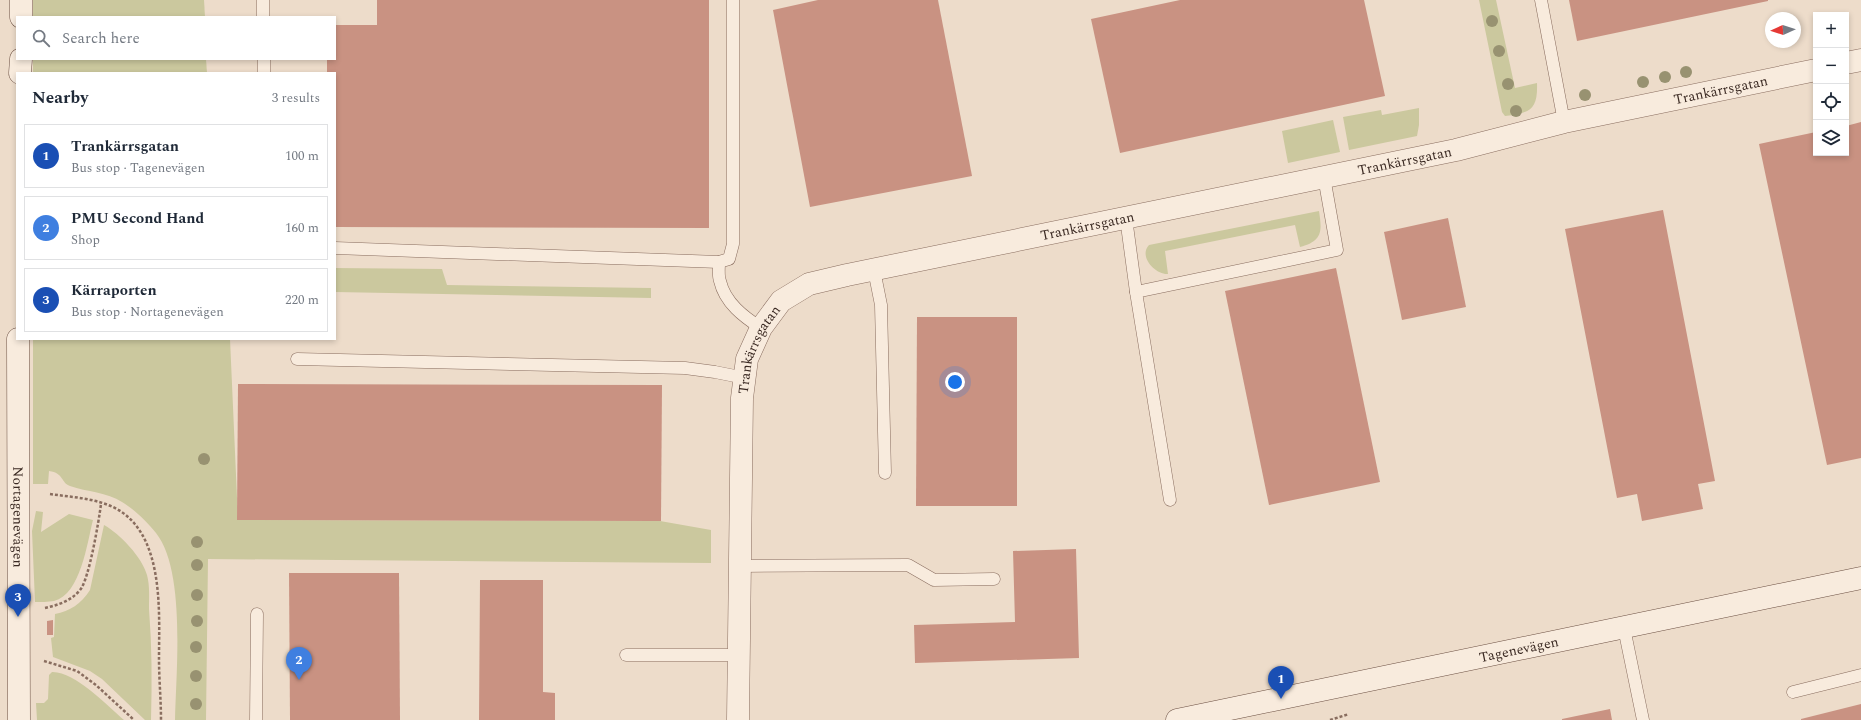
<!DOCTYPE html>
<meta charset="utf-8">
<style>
:root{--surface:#fff;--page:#f6f6f7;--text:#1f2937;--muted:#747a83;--line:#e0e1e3;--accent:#943245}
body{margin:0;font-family:Spectral,serif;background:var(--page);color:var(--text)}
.controls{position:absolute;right:12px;top:12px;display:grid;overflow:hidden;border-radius:0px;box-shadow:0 2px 6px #0003}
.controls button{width:36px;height:36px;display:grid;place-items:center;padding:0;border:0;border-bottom:1px solid var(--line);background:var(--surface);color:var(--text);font:20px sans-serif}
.compass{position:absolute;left:1765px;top:12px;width:36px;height:36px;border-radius:50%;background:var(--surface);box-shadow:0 2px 6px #0003;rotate:267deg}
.you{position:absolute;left:955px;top:382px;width:14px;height:14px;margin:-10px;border:3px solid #fff;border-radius:50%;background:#1a73e8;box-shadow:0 0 0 6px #1a73e833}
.badge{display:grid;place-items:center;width:26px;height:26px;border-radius:50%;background:var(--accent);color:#fff;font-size:13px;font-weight:700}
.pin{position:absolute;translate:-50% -33px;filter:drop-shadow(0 1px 2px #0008)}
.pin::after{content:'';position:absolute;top:21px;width:14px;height:12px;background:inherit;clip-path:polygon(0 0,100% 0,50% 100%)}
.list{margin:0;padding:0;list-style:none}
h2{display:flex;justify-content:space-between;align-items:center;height:52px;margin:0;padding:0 16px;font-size:17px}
h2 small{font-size:13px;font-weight:400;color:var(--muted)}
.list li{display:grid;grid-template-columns:26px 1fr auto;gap:12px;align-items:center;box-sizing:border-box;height:64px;margin:0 8px 8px;padding:0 8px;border:1px solid var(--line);border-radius:0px}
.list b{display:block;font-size:15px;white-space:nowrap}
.list p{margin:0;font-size:13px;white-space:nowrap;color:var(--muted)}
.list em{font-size:13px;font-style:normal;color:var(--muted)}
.icon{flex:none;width:22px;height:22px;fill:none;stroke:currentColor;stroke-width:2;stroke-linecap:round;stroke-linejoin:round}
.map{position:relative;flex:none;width:1861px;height:720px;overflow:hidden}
.search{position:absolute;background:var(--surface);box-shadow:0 2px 6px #0003;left:16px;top:16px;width:320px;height:44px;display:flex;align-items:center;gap:10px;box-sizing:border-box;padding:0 14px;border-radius:0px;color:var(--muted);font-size:15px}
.panel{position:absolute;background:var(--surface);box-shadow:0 2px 6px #0003;left:16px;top:72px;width:320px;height:268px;border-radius:0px}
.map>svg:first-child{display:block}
</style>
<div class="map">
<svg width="1861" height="720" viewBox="0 0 1861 720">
<rect width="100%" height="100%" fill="#eddcca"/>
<g fill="#cbc89e">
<path d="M33,0h171l1,17h-172z"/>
<path d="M1479,0h17l19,88 22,-5c1,27 -7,30 -32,33l-3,-4z"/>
<path d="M33,59h173l1,14h-174z"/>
<path d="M1419,108v17l-2,11 -68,14 -6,-33 38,-7 1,5z"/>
<path d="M1333,120l7,32 -52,11 -6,-32z"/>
<path d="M1319,211c3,20 4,30 -19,36l-5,-22 -130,26 3,23c-12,1 -30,-17 -19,-29z"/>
<path d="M335,268l107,1 5,16 204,3v10l-316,-6z"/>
<path d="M33,339h197l8,181 422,1 51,9v33l-503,-4 -2,161h-31c1,-48 11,-149 -19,-187 -9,-11 -22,-24 -34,-31 -15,-10 -35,-10 -52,-16 -9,-3 -6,-13 -21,-15l-1,13h-15z"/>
<path d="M36,511l7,1 -2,20 28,-18 24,6c-6,23 -12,74 -39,81 -6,1 -13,1 -19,1l-3,-71z"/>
<path d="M104,525c16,9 38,32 43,50 3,11 2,24 2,34 3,37 3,74 2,111h-6l-43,-41 -12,-8 -37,-14 -2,-19 3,-1 1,-23c15,-3 26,-10 35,-24z"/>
<path d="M52,672c22,-1 56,34 72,48h-87l-1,-17h8l4,-4 1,-24z"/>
</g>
<g fill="#c99282">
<path d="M377,0h332v228l-374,-1v-154h-8v-14h8v-34h42z"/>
<path d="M818,0h120l34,176 -162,31 -37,-197z"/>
<path d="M1180,0h184l21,96 -265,57 -29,-134z"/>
<path d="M1569,0h199v1l-191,40z"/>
<path d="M1861,122v336l-34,7 -68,-321 57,-12v21h30v-27z"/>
<path d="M1663,210l52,271 -17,3 5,25 -61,12 -5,-27 -20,4 -52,-269z"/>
<path d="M1448,218l18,89 -64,13 -18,-88z"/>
<path d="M1336,268l44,214 -111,23 -44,-214z"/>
<path d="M917,317h100v189h-101z"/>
<path d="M238,384l424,1 -1,136 -424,-1z"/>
<path d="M1076,549l3,109 -164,5 -1,-38 101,-3 -2,-71z"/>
<path d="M289,573h110l1,147h-110z"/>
<path d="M480,580h63v112l12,1v27h-76z"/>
<path d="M53,620v15h-6v-14z"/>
<path d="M1861,704v16h-60v-1z"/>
<path d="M1610,709l2,11h-50v-1z"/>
</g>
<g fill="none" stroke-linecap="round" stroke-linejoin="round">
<defs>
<g id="lane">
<path d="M263,0v17"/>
<path d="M1541,0l23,122"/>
<path d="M264,59v14"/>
<path d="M1126,218l10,74 201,-42 -13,-73"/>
<path d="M335,248l384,14 10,-3 4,-15v-244"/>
<path d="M719,262c0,6 -1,14 1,19 5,22 24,36 41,47"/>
<path d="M874,270l7,35 4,168"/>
<path d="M1136,292l34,208"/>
<path d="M297,359l388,9 30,4 30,6"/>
<path d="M740,566l168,-1 26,15 60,-1"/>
<path d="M1624,628l19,92"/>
<path d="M626,655h112"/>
<path d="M1793,692l68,-17"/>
<path d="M256,720l1,-106"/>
</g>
<g id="street">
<path d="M1846,63l15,-3"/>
<path id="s1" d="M738,720l4,-322 5,-39 14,-31 20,-27 28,-17 38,-9 609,-125 108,-28 252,-52"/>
</g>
<g id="secondary">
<path d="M21,17v-17"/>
<path d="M20,73l1,-14"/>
<path id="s2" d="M18,339l1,381"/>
<path id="s3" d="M1177,720l684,-142"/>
</g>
</defs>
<use href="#lane" stroke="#896d5f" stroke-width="13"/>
<use href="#street" stroke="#896d5f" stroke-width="23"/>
<use href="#secondary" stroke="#6b4f42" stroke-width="23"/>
<g stroke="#896d5f" stroke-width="2.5" stroke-dasharray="3 2" stroke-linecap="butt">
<path d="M50,494c21,3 43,4 63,13 52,25 46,104 46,152 0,20 2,41 2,61"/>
<path d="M45,608c13,-3 26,-7 35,-18 9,-10 19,-70 21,-86"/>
<path d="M44,661l33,10 19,14 38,35"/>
<path d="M1330,720l19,-6"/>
</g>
<use href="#lane" stroke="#f8ebdd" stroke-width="12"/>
<use href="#street" stroke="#f8ebdd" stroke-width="22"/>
<use href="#secondary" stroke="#f8ebdd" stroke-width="22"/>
</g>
<g fill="#989271">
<circle cx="1492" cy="21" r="6"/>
<circle cx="1499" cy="51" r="6"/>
<circle cx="1686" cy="72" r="6"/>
<circle cx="1665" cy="77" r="6"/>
<circle cx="1643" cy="82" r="6"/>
<circle cx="1508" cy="84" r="6"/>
<circle cx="1585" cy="95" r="6"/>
<circle cx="1516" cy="111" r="6"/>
<circle cx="204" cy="459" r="6"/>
<circle cx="197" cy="542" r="6"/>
<circle cx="197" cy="565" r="6"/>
<circle cx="197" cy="595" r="6"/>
<circle cx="197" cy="621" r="6"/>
<circle cx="196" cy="647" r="6"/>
<circle cx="196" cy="676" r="6"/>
<circle cx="196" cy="704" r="6"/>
</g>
<g text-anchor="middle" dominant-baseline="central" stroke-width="4" stroke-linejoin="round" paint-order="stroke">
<g font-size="14" fill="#3a2922" stroke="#f4e8d9">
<text stroke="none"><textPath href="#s1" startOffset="1394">Trankärrsgatan</textPath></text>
<text stroke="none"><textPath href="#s1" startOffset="1070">Trankärrsgatan</textPath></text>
<text stroke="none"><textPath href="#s1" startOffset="746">Trankärrsgatan</textPath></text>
<text stroke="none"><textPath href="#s1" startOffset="374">Trankärrsgatan</textPath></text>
<text stroke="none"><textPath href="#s2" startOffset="178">Nortagenevägen</textPath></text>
<text stroke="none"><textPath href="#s3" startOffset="349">Tagenevägen</textPath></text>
</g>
</g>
</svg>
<div class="controls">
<button>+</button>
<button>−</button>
<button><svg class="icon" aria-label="locate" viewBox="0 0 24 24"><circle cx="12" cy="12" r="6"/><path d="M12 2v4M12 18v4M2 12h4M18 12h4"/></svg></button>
<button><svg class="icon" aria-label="layers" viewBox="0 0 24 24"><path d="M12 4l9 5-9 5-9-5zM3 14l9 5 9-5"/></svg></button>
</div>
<svg class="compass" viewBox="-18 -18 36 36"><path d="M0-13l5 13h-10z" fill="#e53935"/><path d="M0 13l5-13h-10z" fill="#747a83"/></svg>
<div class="you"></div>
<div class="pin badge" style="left:1281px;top:699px;background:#1a4fb4">1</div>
<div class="pin badge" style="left:299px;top:680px;background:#3f7fe0">2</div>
<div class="pin badge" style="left:18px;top:617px;background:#1a4fb4">3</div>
<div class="search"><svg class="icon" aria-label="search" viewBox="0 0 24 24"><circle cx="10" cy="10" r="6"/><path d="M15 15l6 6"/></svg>Search here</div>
<section class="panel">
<h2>Nearby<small>3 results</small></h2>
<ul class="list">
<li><span class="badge" style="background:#1a4fb4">1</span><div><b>Trankärrsgatan</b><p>Bus stop · Tagenevägen</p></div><em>100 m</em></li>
<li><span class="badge" style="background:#3f7fe0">2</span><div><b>PMU Second Hand</b><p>Shop</p></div><em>160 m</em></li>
<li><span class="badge" style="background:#1a4fb4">3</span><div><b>Kärraporten</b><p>Bus stop · Nortagenevägen</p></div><em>220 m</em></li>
</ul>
</section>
</div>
